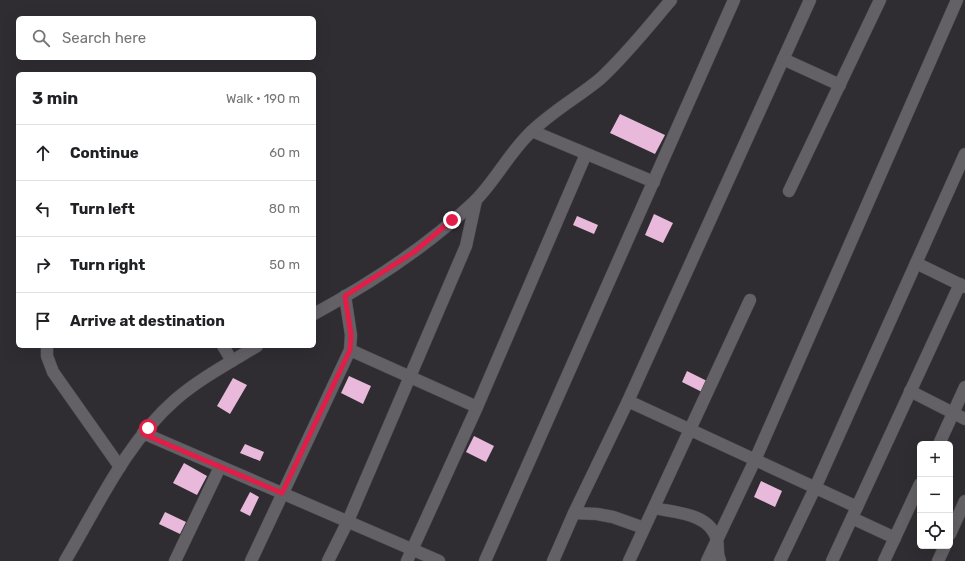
<!DOCTYPE html>
<meta charset="utf-8">
<style>
:root{--surface:#fff;--page:#f2f2f2;--text:#202124;--muted:#757577;--line:#e0e0e0}
body{margin:0;font-family:Rubik,sans-serif;background:var(--page);color:var(--text)}
.controls{position:absolute;right:12px;bottom:12px;display:grid;overflow:hidden;border-radius:6px;box-shadow:0 4px 16px #0002}
.controls button{width:36px;height:36px;display:grid;place-items:center;padding:0;border:0;border-bottom:1px solid var(--line);background:var(--surface);color:var(--text);font:20px sans-serif}
.stop{position:absolute;width:12px;height:12px;margin:-9px;border:3px solid #e11d48;border-radius:50%;background:#fff}
.stop.end{background:#e11d48;border-color:#fff;box-shadow:0 1px 4px #0008}
.list{margin:0;padding:0;list-style:none}
h2{display:flex;justify-content:space-between;align-items:center;height:52px;margin:0;padding:0 16px;font-size:17px}
h2 small{font-size:13px;font-weight:400;color:var(--muted)}
.list li{display:grid;grid-template-columns:26px 1fr auto;gap:12px;align-items:center;box-sizing:border-box;height:56px;padding:0 16px;border-top:1px solid var(--line)}
.list b{display:block;font-size:15px;white-space:nowrap}
.list em{font-size:13px;font-style:normal;color:var(--muted)}
.icon{flex:none;width:22px;height:22px;fill:none;stroke:currentColor;stroke-width:2;stroke-linecap:round;stroke-linejoin:round}
.map{position:relative;flex:none;width:965px;height:561px;overflow:hidden}
.search{position:absolute;background:var(--surface);box-shadow:0 4px 16px #0002;left:16px;top:16px;width:300px;height:44px;display:flex;align-items:center;gap:10px;box-sizing:border-box;padding:0 14px;border-radius:6px;color:var(--muted);font-size:15px}
.panel{position:absolute;background:var(--surface);box-shadow:0 4px 16px #0002;left:16px;top:72px;width:300px;height:276px;border-radius:6px}
.map>svg:first-child{display:block}
</style>
<div class="map">
<svg width="965" height="561" viewBox="0 0 965 561">
<rect width="100%" height="100%" fill="#2f2d32"/>
<g fill="#e8b9da">
<path d="M620,114l45,21 -10,19 -45,-21z"/>
<path d="M654,214l19,9 -10,20 -18,-8z"/>
<path d="M577,216l21,9 -4,9 -21,-9z"/>
<path d="M687,371l22,11 -5,11 -22,-11z"/>
<path d="M349,376l22,10 -8,18 -22,-11z"/>
<path d="M233,378l14,7 -17,29 -13,-8z"/>
<path d="M474,436l20,10 -8,16 -20,-10z"/>
<path d="M245,444l19,8 -4,9 -20,-8z"/>
<path d="M184,463l23,13 -10,19 -24,-12z"/>
<path d="M761,481l21,10 -7,16 -21,-10z"/>
<path d="M250,492l9,5 -9,19 -10,-5z"/>
<path d="M165,512l21,10 -6,12 -21,-10z"/>
</g>
<g fill="none" stroke-linecap="round" stroke-linejoin="round">
<defs>
<g id="minor">
<path d="M783,59l57,26"/>
<path d="M532,131l122,51"/>
<path d="M789,191l91,-191"/>
<path d="M916,263l49,24"/>
<path d="M314,314c57,-31 114,-68 161,-113 20,-20 33,-46 53,-66 21,-22 49,-37 72,-56 26,-24 48,-52 71,-79"/>
<path d="M47,346v10l6,16 67,95"/>
<path d="M223,346l9,15"/>
<path d="M350,350l127,57 -70,154"/>
<path d="M910,391l55,28"/>
<path d="M628,401l229,106"/>
<path d="M477,407l109,-253"/>
<path d="M143,433l296,128"/>
<path d="M939,444l26,-57"/>
<path d="M654,508c22,5 56,5 63,32 2,8 -1,11 3,21"/>
<path d="M574,513l23,1 16,3 31,11"/>
<path d="M852,518l43,20"/>
<path d="M950,534l15,-33"/>
<path d="M65,561c33,-55 61,-118 110,-161 24,-21 54,-37 82,-54"/>
<path d="M175,561l45,-94"/>
<path d="M251,561l99,-211 1,-15 -6,-39"/>
<path d="M328,561l20,-40 118,-275 10,-46"/>
<path d="M485,561l249,-561"/>
<path d="M553,561l21,-48 54,-112 182,-401"/>
<path d="M629,561l121,-261"/>
<path d="M707,561l48,-101 202,-460"/>
<path d="M780,561l35,-73 150,-334"/>
<path d="M832,561l128,-277"/>
<path d="M884,561l36,-77"/>
<path d="M938,561l7,-15"/>
</g>
</defs>
<use href="#minor" stroke="#4d4a4f" stroke-width="13"/>
<use href="#minor" stroke="#636066" stroke-width="12"/>
</g>
<g fill="none" stroke-linecap="round" stroke-linejoin="round">
<path stroke="#e11d48" stroke-width="5" d="M148,428l-5,6 139,59 68,-143 1,-15 -6,-39 69,-44 38,-32"/>
</g>
</svg>
<div class="controls">
<button>+</button>
<button>−</button>
<button><svg class="icon" aria-label="locate" viewBox="0 0 24 24"><circle cx="12" cy="12" r="6"/><path d="M12 2v4M12 18v4M2 12h4M18 12h4"/></svg></button>
</div>
<div class="stop" style="left:148px;top:428px"></div>
<div class="stop end" style="left:452px;top:220px"></div>
<div class="search"><svg class="icon" aria-label="search" viewBox="0 0 24 24"><circle cx="10" cy="10" r="6"/><path d="M15 15l6 6"/></svg>Search here</div>
<section class="panel">
<h2>3 min<small>Walk · 190 m</small></h2>
<ul class="list">
<li><svg class="icon" aria-label="ahead" viewBox="0 0 24 24"><path d="M12 20V5M6 11l6-6 6 6"/></svg><div><b>Continue</b></div><em>60 m</em></li>
<li><svg class="icon" aria-label="left" viewBox="0 0 24 24"><path d="M17 20v-9H6M10 6l-5 5 5 5"/></svg><div><b>Turn left</b></div><em>80 m</em></li>
<li><svg class="icon" aria-label="right" viewBox="0 0 24 24"><path d="M7 20v-9h11M14 6l5 5-5 5"/></svg><div><b>Turn right</b></div><em>50 m</em></li>
<li><svg class="icon" aria-label="arrive" viewBox="0 0 24 24"><path d="M6 21V4h12l-3 4 3 4H6"/></svg><div><b>Arrive at destination</b></div></li>
</ul>
</section>
</div>
